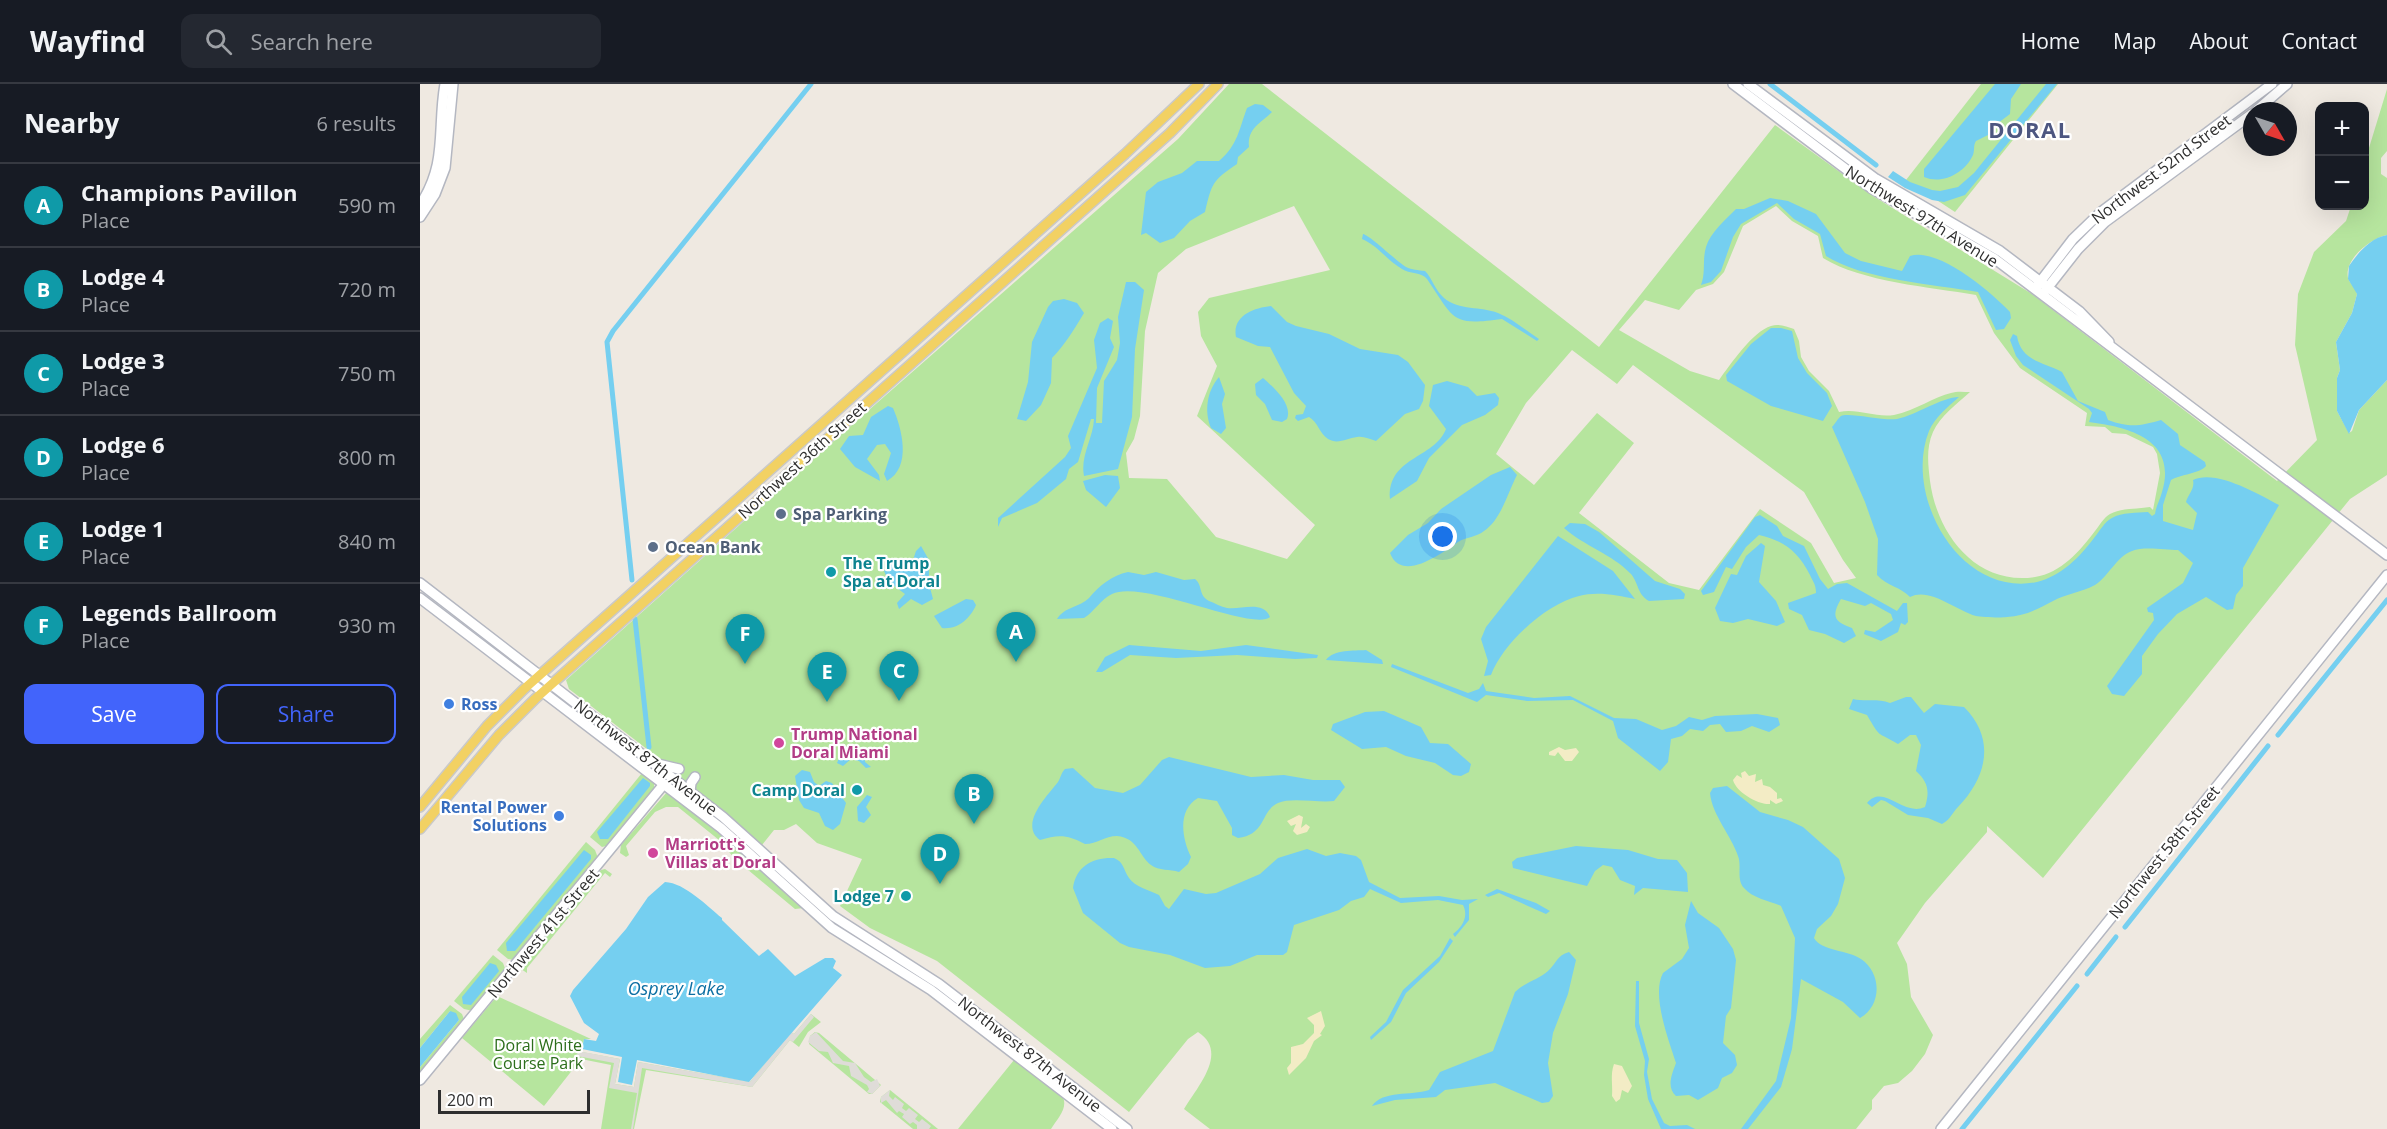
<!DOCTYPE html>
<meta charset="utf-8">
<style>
:root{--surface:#171b24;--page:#242831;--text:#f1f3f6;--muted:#9ea1a6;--line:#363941;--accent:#4264fb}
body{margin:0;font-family:"Open Sans",sans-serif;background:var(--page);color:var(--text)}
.controls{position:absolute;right:18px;top:18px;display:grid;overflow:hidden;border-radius:12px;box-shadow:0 6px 24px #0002}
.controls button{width:54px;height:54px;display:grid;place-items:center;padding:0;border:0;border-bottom:2px solid var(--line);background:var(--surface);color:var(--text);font:30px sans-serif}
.compass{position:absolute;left:1823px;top:18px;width:54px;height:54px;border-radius:50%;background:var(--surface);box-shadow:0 6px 24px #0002;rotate:129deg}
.scale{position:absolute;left:18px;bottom:15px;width:152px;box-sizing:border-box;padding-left:6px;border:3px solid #2e2e2e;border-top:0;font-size:16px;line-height:21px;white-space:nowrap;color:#2e2e2e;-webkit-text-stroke:4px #fff;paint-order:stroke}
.you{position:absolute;left:1023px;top:453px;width:21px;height:21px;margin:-15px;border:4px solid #fff;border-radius:50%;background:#1a73e8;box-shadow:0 0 0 9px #1a73e833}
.badge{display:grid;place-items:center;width:39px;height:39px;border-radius:50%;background:var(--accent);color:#fff;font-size:20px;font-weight:700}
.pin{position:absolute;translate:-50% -50px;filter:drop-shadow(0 2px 3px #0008)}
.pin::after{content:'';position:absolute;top:32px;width:21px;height:18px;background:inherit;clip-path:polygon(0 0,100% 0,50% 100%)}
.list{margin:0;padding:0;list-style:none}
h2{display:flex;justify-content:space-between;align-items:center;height:78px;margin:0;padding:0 24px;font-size:26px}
h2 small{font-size:20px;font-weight:400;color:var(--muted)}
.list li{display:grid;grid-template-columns:39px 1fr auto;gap:18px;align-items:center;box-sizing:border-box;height:84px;padding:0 24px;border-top:2px solid var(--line)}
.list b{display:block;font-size:22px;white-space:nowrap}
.list p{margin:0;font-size:20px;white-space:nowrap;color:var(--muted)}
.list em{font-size:20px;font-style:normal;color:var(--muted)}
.actions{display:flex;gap:12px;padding:18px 24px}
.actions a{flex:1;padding:14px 0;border:2px solid var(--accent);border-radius:12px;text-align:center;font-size:21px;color:var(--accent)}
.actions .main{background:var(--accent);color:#fff}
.icon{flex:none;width:33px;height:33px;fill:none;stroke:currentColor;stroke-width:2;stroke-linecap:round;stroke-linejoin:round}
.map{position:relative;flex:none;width:1967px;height:1045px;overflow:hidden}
header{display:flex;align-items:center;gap:36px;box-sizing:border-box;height:84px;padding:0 30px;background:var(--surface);border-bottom:2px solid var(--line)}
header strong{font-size:28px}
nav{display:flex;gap:33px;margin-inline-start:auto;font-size:21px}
.search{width:420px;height:54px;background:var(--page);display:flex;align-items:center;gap:15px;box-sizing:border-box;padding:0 21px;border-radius:12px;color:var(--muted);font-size:22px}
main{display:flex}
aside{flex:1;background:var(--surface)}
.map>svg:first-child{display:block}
</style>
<header>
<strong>Wayfind</strong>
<div class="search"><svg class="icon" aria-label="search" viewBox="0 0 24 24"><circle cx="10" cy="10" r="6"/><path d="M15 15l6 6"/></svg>Search here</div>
<nav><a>Home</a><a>Map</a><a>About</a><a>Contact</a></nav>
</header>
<main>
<aside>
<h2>Nearby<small>6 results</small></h2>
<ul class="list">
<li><span class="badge" style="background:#0f9aa8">A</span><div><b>Champions Pavillon</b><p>Place</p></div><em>590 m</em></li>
<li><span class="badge" style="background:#0f9aa8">B</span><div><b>Lodge 4</b><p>Place</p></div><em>720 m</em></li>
<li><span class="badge" style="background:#0f9aa8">C</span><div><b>Lodge 3</b><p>Place</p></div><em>750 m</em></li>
<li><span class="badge" style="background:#0f9aa8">D</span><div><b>Lodge 6</b><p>Place</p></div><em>800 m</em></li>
<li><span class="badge" style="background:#0f9aa8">E</span><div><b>Lodge 1</b><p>Place</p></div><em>840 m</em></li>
<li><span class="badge" style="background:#0f9aa8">F</span><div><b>Legends Ballroom</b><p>Place</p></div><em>930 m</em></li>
</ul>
<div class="actions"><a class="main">Save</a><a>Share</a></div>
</aside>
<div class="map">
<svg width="1967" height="1045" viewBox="0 0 1967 1045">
<rect width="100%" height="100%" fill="#efe9e1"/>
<g fill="#b6e59e" fill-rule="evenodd">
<path d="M809,0h33l337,263 176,-222 98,71 159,98 245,187 40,-41 -22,-95 3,-51 16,-42 32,-31 5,-15h13l1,-45 22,-72v62l-6,7v16l6,4v57c-16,3 -43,24 -39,43 2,6 8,10 9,16l-5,19 -16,29 4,28 -3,8v33l12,22 3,-2 7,-21 28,-30v95l-37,24 -307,379 -56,-52v6l-62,71 -28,40 10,21 4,33 22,38 -8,19 -13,17 -14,12 -14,3 -12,14v9l-16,20h-646l-26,-20c14,-23 45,-57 14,-77l-10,7 -59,73 -192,-151 -67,-33 -30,-22 22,-47 -45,-16 -21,-19 -12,6h-10l-12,15 -82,-66 -7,-14 -8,-2 -96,-74 -3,-9 271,-242 341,-299zM874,122l36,64 -121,28 -11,14 3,24 16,30 -20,50 118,109 -28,34 -71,-22 -49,-58 -38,-1 -3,-25 8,-14 6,-23 5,-85 13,-58 28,-24zM1356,122l16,15 26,15 5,22c39,24 107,29 153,37l18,38 26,35 67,45 -2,13 20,1 7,6 14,1 27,13 4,7 3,19 -7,37 -3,-3c-12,2 -29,1 -40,7 -6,3 -11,12 -15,17 -15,20 -34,42 -60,46 -59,9 -98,-43 -105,-96 -2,-17 -4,-33 3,-49 7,-16 24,-28 37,-40 -6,0 -13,-1 -19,1 -16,3 -36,18 -57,22 -19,3 -36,-7 -55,-3l-10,-21 -20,-20 -8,-14 -2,-16 -5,-12c-7,-2 -15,-6 -23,-3 -18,5 -41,39 -52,54l-29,-9 -71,-41 26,-30 34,10 17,-20 17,-6 11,-12 19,-46zM1152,266l45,34 16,-19 171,127 39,68 13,18 -22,5 -23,-40 -51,-34 -61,81 -30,-7 -90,-70 55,-70 -37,-30 -63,72 -38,-31 30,-51z"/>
<path d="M1561,0h77l-103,128 -49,-32z"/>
<path d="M222,689l12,10v5l-44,57 -8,2 -12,-10z"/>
<path d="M247,708l32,24 105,92 -9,1 -60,-50 -16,-19 -41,-33h-12l-11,5 -29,34 3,9 -3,2 -6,-4 1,-8z"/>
<path d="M166,758l9,8 3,8 -83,102 -7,-1 -11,-9z"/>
<path d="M185,785l7,5 -2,3 -5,-4 -5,6 -73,89v5l-6,-4v-3l80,-96z"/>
<path d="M73,871l10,8 3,8 -33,40 -9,-2 -10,-8z"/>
<path d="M77,912l94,43h-7l-2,13 38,7 -5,25 19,3 4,-25 112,20 41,-50 3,2 17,-20 10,8 -13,10 -9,15 -9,-7 -38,47 -106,-17 -12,59h-33l10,-64 -30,-6 -37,47 -82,-68z"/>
<path d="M30,921l12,9 3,8 -45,56v-11l39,-47 -9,-9 -30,37v-9z"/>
<path d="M395,948l4,1 62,52 -9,9h-3l-60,-50 1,-8z"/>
<path d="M594,976l49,37c5,12 -6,22 -12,32h-93z"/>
<path d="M470,1006l48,39h-25l-33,-27 1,-5z"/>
</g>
<g fill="#f3ecc5">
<path d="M1139,663l6,3 11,-2 3,4 -7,9h-7l-7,-9 -3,4 -6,-1v-3z"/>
<path d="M1325,687l4,5 7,-2 -1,8 7,-3 1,6 7,2 7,6v6l4,-1 2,3 -7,3 -6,-4v4c-12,1 -34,-12 -37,-24l4,-5 5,3 -1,-5z"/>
<path d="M879,731l4,2 -2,11 5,-4 4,3 -3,5 -10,3 -4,-4 3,-7 -5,2 -4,-5z"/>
<path d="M901,927l4,15 -5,8 2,1 -8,6 -8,17 -17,17 -2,-7 4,-5v-16l12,-3 11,-11v-8l-7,-7z"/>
<path d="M1194,980l8,2 10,20 -4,7 -6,-3 -2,9 -4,3 -4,-6c1,-11 -2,-21 2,-32z"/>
</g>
<g fill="#dfdcd8">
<path d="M391,930l3,3 -21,25 -3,-2 -38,47 -110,-19 -9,61h-2l6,-36 -28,-5 5,-25 -37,-7 1,-5 42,8 -5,25 19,3 4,-25 112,20 41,-50 3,2z"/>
<path d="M396,948l27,29 12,2 9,14 7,5 6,-3 3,7 -8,8 -5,-2 2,-3 -2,-4 -16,-9 -2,-10 -16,-3 -5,-11 -9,-1 -11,-9 2,-6z"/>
<path d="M470,1006l-1,6 4,4 2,-3 9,7 -2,4 4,3 3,-3 9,7 -3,4 4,3 3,-3 9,7 -2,3h-12v-4l-4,-3 -3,2 -8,-7 2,-3 -5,-3 -2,2 -11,-13 -5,3v-6z"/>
</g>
<g fill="#75cff0">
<path d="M1575,0h26l-10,15 -1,15 -12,9 -8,11 -14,7c-3,5 -1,8 -3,14 -8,18 -31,30 -49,22v-8z"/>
<path d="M1626,0h11l-92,111 -21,7 -12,-2 -27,-12 -17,-11 5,-6 17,11 22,8 8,1 18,-4 16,-14z"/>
<path d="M835,20l8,1 9,7c-11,11 -25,16 -23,35l-11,10 -1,7c-25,17 -25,19 -32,48l-15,9 -16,17 -14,5 -14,-10 -5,2 5,-43 12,-10 24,-9 15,-12h22c19,-16 20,-32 28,-53z"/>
<path d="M1350,114l18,3 28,13 29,39 16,8 41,10 8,-15c28,-9 81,36 100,56l1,6 -7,11 -8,1 -18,-38c-45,-8 -114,-12 -152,-36l-6,-22 -26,-15 -17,-16 -36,21 -8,13 -12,34 -10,11 -10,3c5,-13 1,-24 5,-38 4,-14 20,-28 30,-38h8z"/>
<path d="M943,150c8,2 33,27 43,33 6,3 12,3 19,4 7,7 10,19 19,27 15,13 37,8 54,15 15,6 27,17 41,26l-2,2 -35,-22c-51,7 -47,1 -75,-40 -5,-7 -18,-5 -25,-10 -14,-8 -25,-24 -40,-30z"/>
<path d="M1967,151v145l-28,30 -10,24 -12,-23v-33l3,-8 -4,-28 16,-29 5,-19 -9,-15 1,-13c9,-13 21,-28 38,-31z"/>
<path d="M706,198h9l9,8 -9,59 -3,68 -14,52 -34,7c-4,-20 9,-37 10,-57h-3l-13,43 -9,7 -3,10 -29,24 -35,15 -4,9v-9l67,-61 6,-9 -3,-12 29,-68 -3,-28 6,-17 8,-5 5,3 -3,17 4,9 -17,41 -1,35h6l2,-42 13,-21 3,-17 -2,-26z"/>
<path d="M644,215l13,4 7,10c-9,15 -20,33 -32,45l-1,25 -10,22 -15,16 -9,-2 11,-37 4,-40 16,-35 5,-6z"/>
<path d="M851,222l16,16 9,4 33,8 31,15 38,6 10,7 17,23 -2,16 -4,8 -14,5 -29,27c-7,-2 -12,-5 -19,-4 -10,1 -19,8 -29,2 -9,-6 -10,-17 -19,-22l-11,4 -3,-3 1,-3 7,-1 3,-8 -12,-13 -24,-46 -12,-1 -22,-9c-4,-21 17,-29 35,-31z"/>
<path d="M1351,244h10l11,3 6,27 9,15 20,20 5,13 -9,15 -52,-15 -44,-25 -1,-6 25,-31z"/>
<path d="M1593,250l4,2c4,25 26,26 45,36l16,29 27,11 3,8c22,8 32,6 53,0l17,14 2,11 25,17 1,4c-7,8 -25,8 -35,14l-8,25v16l30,9 4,-17 -11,-11c2,-8 9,-13 7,-22 23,-11 65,14 86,25l-36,63v18l-7,9 -3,14 -6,1 -21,-13 -29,17 -19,20 -16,22v18l-18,22 -12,-2 -5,-8 47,-66 -1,-7 -5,-1 -1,-4 36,-25 10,-20 -15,-13c-13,0 -34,-4 -46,1 -16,6 -23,25 -37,34 -13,7 -29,9 -42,16 -15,8 -28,15 -46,16 -7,1 -26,0 -31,-1 -22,-7 -47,-29 -66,-19 -9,-10 -23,-11 -33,-22l1,-36 -13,-37 -33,-75c3,-3 6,-9 9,-11 7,-4 42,5 56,3 19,-4 45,-22 62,-22 -11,10 -24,20 -30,34 -26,65 31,167 108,151 24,-6 43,-25 57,-44 5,-6 11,-17 18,-20 10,-6 25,-5 36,-6l4,4 3,-2c1,-8 5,-14 7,-22 16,-53 -34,-65 -73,-70l3,-9 -3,-4 -66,-44 -7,-9 -6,-16z"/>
<path d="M799,293l6,17 -3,10 4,24 -5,6 -10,-6c-7,-17 -4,-37 8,-51z"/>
<path d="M843,294c10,9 30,26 24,41l-5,3 -10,-2 -7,-16 -9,-9 -1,-11z"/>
<path d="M1027,297l21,6 9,9 18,-3 4,5 -1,7 -13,10 -23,10 -33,33 -12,23 -27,18c-3,-42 44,-40 56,-70l-17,-23 4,-21z"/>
<path d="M468,322l5,2c9,21 19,59 -6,73l-3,-7 7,-21 -6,-9 -8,1 -10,14 12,16 1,6 -25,-14 -15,-18 9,-13 14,-1 8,-18z"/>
<path d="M1090,383l7,8c-9,17 -16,45 -33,56 -7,6 -18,6 -26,11 -15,10 -56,42 -68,11l18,-18 20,-12 13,-14 50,-34z"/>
<path d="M685,391l13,1 2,12 -14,19 -20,-17 -3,-9z"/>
<path d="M1340,431l17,11 6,10 21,10 16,33 8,10 9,-5 10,-1 50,28 6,-8h4l1,19 -3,3 -4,-2 -3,9 -17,9 -17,-7 1,-4 10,2 18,-12 -2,-6 -20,-11 -6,3 -24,-7c-10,17 -7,23 11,29l4,8 -12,7 -19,-9 -16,-4 -7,-15 -13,-6 -1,-6 28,-10c0,-9 -3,-11 -6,-18 -12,-23 -25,-34 -51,-40l-13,12 -14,22 -6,-2 -12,25 -11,3 -2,-4 54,-74z"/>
<path d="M1150,439l15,1 14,8 56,49 25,8 5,5 -1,5 -35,2c-12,-7 -10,-17 -18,-27 -19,-20 -47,-28 -67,-46z"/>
<path d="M1138,452l55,35 22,28c-17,-4 -39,-8 -56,-3 -33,8 -76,47 -88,79l-7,1 4,-15 -7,-22 5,-12z"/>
<path d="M1341,459l4,3 -6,36 17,19 9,21 -8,4 -29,-7 -15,4 -13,-2 -5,-13 16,-34 6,1 9,-19z"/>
<path d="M501,462l8,14v24l4,15 -11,6 -11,-6 -12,10 -2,-6 8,-9 -16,-12 -5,-11 10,-10 10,7 7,-2 5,-15z"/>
<path d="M708,488l16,3 12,-3 28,8 11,-1c8,6 3,16 14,22 6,2 12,6 18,7 14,2 36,-8 43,9 -17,15 -127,-38 -158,-23 -11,5 -18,18 -28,24l-27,1c7,-12 23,-12 32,-21 10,-12 23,-23 39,-26z"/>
<path d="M546,515l7,1 3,5c-6,14 -19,25 -34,23l-8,-12z"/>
<path d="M709,561l72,6 45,-6 72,10 -1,3 -22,1 -58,-4 -61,3 -46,-3 -28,17h-6l9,-15z"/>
<path d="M946,566l16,10 1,4 -57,-4c8,-11 28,-9 40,-10z"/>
<path d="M972,580l76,29 11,-4 4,-6 3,8 48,7 36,-2 44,22 22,1 26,11 14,-4 13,-9 13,3 13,-4 42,-2 21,4 2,7 -11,7 -17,-6 -11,5 -15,1 -6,-8 -10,1 -7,6 -13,-2 -8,7 -11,3 -3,23 -8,9 -42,-33 -5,-17 -40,-21 -46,1 -41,-6 -9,7 -86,-35z"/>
<path d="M1486,613h5l13,16 11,-9 29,3c32,32 23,70 -6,100 -6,6 -8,13 -16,17l-14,-6 -20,-3 -23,-14 -4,-1 -9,7 -5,-4c17,-20 36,14 58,4 5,-16 3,-25 -9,-36l5,-26 -5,-10h-6l-12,9c-22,-13 -17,-5 -31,-29l-18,-6 4,-10c12,3 25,-1 37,4z"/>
<path d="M964,627l37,16 9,16 18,1 23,20 -2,8 -8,4 -8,-1 -18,-12 -29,-7 -20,-9 -24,2 -31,-19 2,-6 32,-12z"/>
<path d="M429,667l6,5 9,-1 1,7 6,5 -5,1 -7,-7 -8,-2 -8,7 -6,-3 3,-7 7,-1z"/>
<path d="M749,673l82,20 33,-2 29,5h27l5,7 -11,14c-16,2 -43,-4 -56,2 -18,8 -11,31 -40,35l-6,-3v-7l-15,-27 -19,-3c-21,12 -16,41 -7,59l-3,7 -9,8c-9,-3 -20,-1 -28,-7 -12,-9 -13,-27 -34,-29 -12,0 -20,8 -32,8 -17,-9 -26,-10 -45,-4 -22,-16 9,-46 18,-58 3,-5 3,-9 7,-13l8,-1 22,20 28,5 17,-8 22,-25z"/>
<path d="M382,686l8,2 4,10 5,4 7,-5 6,2 14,20 -6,21 -7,6 -8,-4 -6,-13 -15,-5 -5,-8 -4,-24z"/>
<path d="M223,694l7,5v3l-42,53h-8l-3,-7z"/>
<path d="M1307,702l33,26 28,8 15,7 36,32 6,19 -7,26 -7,12 -14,13 -3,9c7,13 34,12 47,21 21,14 21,47 -1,59l-17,-16 -42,-23 -9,70 -11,38 -33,42h-7l35,-48 15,-63 4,-80 -14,-32c-11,-5 -29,-8 -37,-18 -8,-9 -2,-22 -6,-32 -7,-21 -26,-41 -28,-63l3,-5z"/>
<path d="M447,711l5,2 -6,10 5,8 -7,8 -6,-2 -1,-14z"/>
<path d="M1156,762l52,4 30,9 19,1 10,13 1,19 -45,-4 -9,7 1,-9 -15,-6 -8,-13 -9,-2 -8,6 -8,15 -74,-18 -1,-6 5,-4z"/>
<path d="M887,765l19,7 14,-3 16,3 5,4 8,22 31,16 39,-2 23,4 16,-1 -9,5v16l-14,17 -2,-3c9,-7 16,-17 10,-29l-25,-5 -37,3 -31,-14 -6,8 -13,4 -12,9 -45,15 -7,27 -4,3h-26l-27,11 -25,2 -35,-13 -41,-8 -9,-4 -37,-30 -10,-25c3,-22 20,-31 41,-30 10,4 9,11 15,20 6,9 20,12 30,17l6,11 4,3 15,-20 22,5 10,-1 44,-19 18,-16z"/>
<path d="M164,766l7,5v4l-76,92h-8l-1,-8z"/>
<path d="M245,798c20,1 42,24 57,36v2l37,36 9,-7 27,27 30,-18h8l3,3 -3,7 9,7 -93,107 -112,-22 -5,25 -14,-3 4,-25 -40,-8 2,-10 12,2 3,-7 -15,-11 -14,-27 3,-6 53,-61 22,-32z"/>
<path d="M1077,805l39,14 14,8 -4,3 -47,-21 -11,4 -3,-2z"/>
<path d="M1271,817l7,12 21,15 14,21 3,11 -5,48 -5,8 -3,27 12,12 2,10 -5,8 -10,5 -4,10 -20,12 -9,-5 -13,1c-10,-9 -4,-22 0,-33 -7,-22 -25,-68 -13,-90l19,-14 7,-11 -4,-23z"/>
<path d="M1030,854l3,3 -14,21 -33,31 -15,29 -20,18 -1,-3 16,-15 17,-32 37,-34z"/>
<path d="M1149,868l7,8 -8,34 -15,39 -5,30 5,33 -4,6 -7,1 -47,-20 -50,7 -9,7 -41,3 -23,6c11,-16 39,-10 57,-16l11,-18 53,-21 22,-59c10,-10 23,-12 33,-21 8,-7 9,-16 21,-19z"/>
<path d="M70,879l6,2 3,6 -28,34 -8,-1 -1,-7z"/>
<path d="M1216,897h3v42l10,36 -2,13 5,27 12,24 6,3 17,-1 8,4h-34l-13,-30 -4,-24 1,-14 -10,-35z"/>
<path d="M30,927l6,2 3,7 -39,47v-19z"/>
</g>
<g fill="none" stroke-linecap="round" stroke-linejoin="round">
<g stroke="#75cff0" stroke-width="5">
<path d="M1350,0l106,81"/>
<path d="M212,496l-25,-238 6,-11 198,-247"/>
<path d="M215,535l14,128"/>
<path d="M1858,651l109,-135"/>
<path d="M1705,843l143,-181"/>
<path d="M1667,890l29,-37"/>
<path d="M1542,1045l115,-143"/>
</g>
<defs>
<g id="secondary">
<path d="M1313,0l138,104 124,71 392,296"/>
<path d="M1328,0l128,95 124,72 79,60 30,31"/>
<path d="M1836,27l31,-27"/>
<path d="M0,121c28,-42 17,-76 25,-121"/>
<path d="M0,133l15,-23 10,-26 8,-84"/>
<path d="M1617,202l36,-47 28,-27 171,-128"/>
<path d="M1625,207l33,-42 27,-27 147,-108"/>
<path d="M0,499l303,234 110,99 106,68 188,145"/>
<path d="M0,514l301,230 111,100 99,62 181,139"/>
<path d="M238,680l21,5"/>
<path d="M270,708l1,-9 4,-6"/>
<path d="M0,996l244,-296"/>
<path d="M1521,1045l446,-554"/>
</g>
<g id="primary">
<path d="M0,723l67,-81 36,-36 602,-536 74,-70"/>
<path d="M0,745l79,-94 36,-36 635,-566 48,-49"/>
</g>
</defs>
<use href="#secondary" stroke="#b4b7c1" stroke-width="12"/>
<use href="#primary" stroke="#c9c9c9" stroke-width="12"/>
<use href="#secondary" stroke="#fff" stroke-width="9"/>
<use href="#primary" stroke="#f2d163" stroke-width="9"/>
</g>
<g fill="#5c6f8a" stroke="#fff" stroke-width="2">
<circle cx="361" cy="430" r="6"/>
<circle cx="233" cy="463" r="6"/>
</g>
<g fill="#0f9aa8" stroke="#fff" stroke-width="2">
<circle cx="411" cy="488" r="6"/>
<circle cx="437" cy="706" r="6"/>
<circle cx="486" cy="812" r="6"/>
</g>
<g fill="#3f7fe0" stroke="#fff" stroke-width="2">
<circle cx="29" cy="620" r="6"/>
<circle cx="139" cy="732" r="6"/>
</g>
<g fill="#d1479c" stroke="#fff" stroke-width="2">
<circle cx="359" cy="659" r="6"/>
<circle cx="233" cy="769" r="6"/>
</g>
<g text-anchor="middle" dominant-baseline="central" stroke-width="4.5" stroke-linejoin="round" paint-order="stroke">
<g font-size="16" fill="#2e2e2e" stroke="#fff">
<text transform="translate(1741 85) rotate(-37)">Northwest 52nd Street</text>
<text transform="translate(1502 132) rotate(32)">Northwest 97th Avenue</text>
<text transform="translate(382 376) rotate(-42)">Northwest 36th Street</text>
<text transform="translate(226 673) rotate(38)">Northwest 87th Avenue</text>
<text transform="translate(1744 768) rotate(-51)">Northwest 58th Street</text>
<text transform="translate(123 849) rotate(-50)">Northwest 41st Street</text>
<text transform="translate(610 970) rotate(38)">Northwest 87th Avenue</text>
</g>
<g font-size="16" font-weight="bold" fill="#4e5e75" stroke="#fff" text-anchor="start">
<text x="373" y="430">Spa Parking</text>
<text x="245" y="463">Ocean Bank</text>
</g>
<g font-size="16" font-weight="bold" fill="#0d838f" stroke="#fff" text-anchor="end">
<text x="423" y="479" text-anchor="start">The Trump<tspan x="423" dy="18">Spa at Doral</tspan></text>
<text x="425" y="706">Camp Doral</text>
<text x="474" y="812">Lodge 7</text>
</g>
<g font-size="16" font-weight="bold" fill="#366cbe" stroke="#fff" text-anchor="start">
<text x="41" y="620">Ross</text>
<text x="127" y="723" text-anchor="end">Rental Power<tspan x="127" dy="18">Solutions</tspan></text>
</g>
<g font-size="16" font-weight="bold" fill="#b23c85" stroke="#fff" text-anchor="start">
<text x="371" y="650">Trump National<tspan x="371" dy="18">Doral Miami</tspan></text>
<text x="245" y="760">Marriott's<tspan x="245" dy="18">Villas at Doral</tspan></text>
</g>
<g font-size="16" fill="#2c6e1b" stroke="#fff">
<text x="118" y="961">Doral White<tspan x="118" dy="18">Course Park</tspan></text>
</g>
<g font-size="18" font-style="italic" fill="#0d6fa3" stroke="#fff">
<text x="256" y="904">Osprey Lake</text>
</g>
<g font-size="22" font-weight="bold" letter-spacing="1.5" fill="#4d5680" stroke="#fff">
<text x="1610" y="45">DORAL</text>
</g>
</g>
</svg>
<div class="controls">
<button>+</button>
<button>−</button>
</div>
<svg class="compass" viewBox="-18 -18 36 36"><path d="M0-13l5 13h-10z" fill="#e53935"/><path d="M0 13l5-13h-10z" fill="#9ea1a6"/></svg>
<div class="scale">200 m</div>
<div class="you"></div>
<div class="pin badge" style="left:596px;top:578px;background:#0f9aa8">A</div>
<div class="pin badge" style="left:554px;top:740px;background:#0f9aa8">B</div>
<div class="pin badge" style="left:479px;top:617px;background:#0f9aa8">C</div>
<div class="pin badge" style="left:520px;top:800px;background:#0f9aa8">D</div>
<div class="pin badge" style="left:407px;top:618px;background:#0f9aa8">E</div>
<div class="pin badge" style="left:325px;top:580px;background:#0f9aa8">F</div>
</div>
</main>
